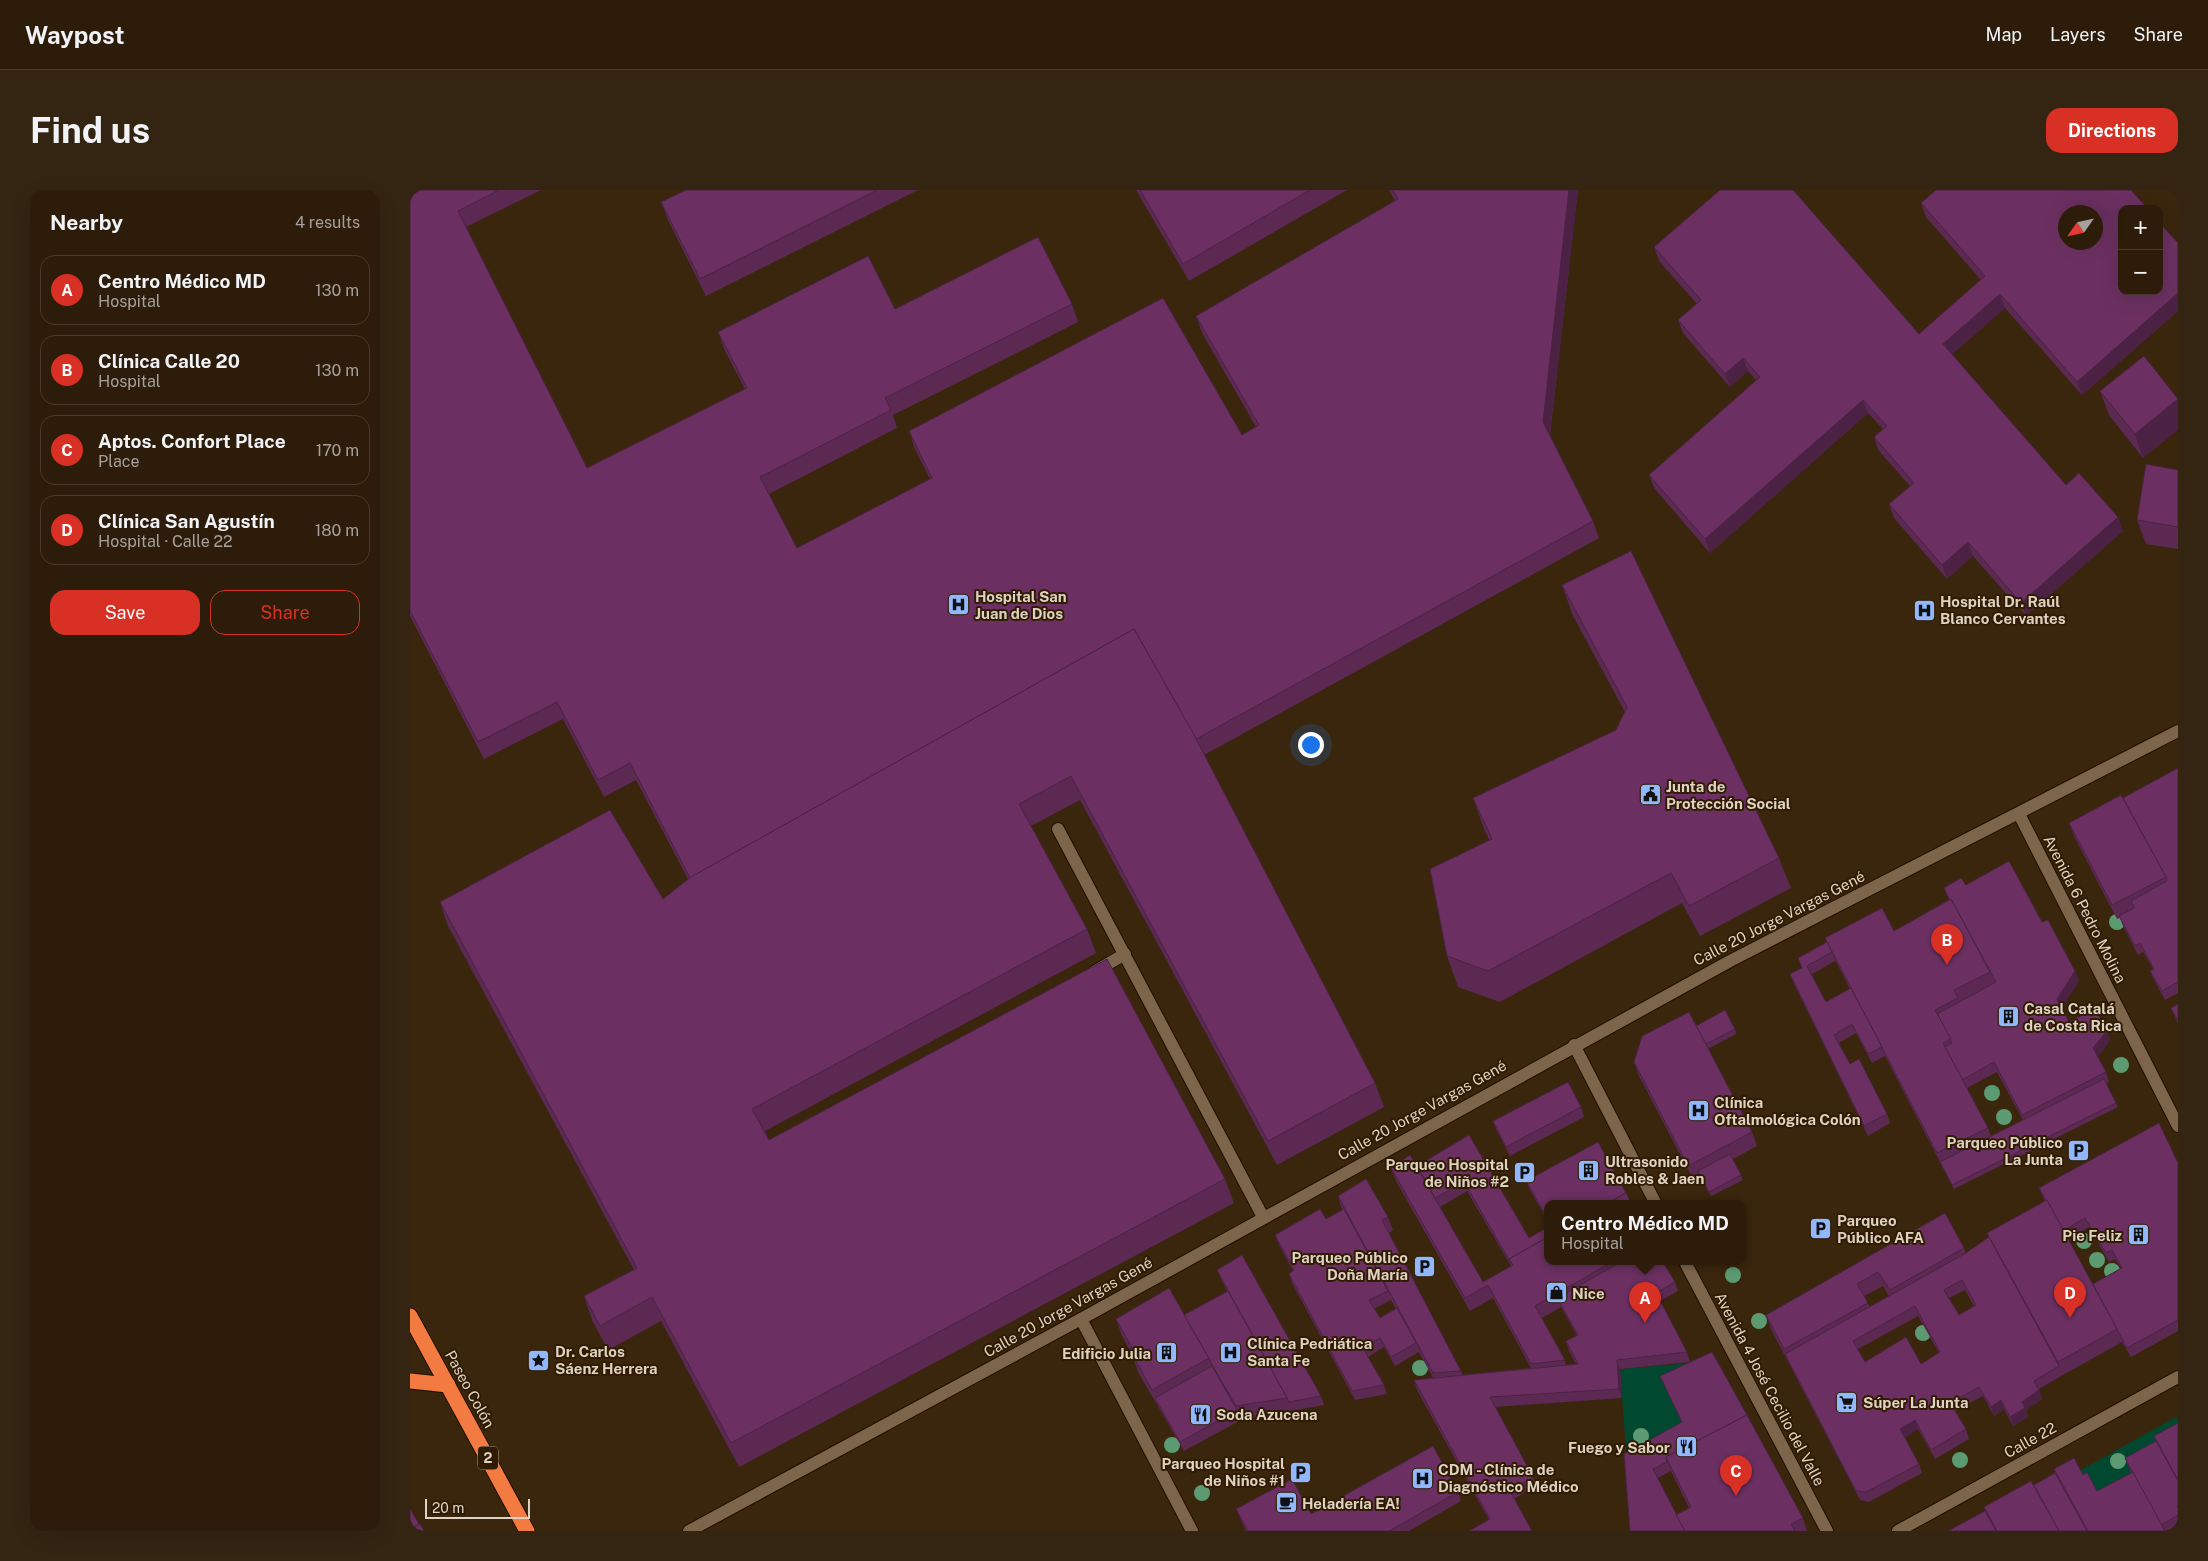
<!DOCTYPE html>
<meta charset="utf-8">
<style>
:root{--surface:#2c1c09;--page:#342512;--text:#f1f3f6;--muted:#a6a19c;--line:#483a2a;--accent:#d93025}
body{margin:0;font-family:"Public Sans",sans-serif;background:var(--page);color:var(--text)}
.controls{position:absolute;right:15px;top:15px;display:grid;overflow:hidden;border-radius:10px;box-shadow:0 5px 20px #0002}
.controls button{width:45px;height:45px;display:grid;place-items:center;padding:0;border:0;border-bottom:1px solid var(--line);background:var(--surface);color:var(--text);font:25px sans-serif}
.compass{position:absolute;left:1648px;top:15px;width:45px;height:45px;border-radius:50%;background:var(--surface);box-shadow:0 5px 20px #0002;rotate:236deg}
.scale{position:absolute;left:15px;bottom:12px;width:105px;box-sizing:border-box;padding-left:5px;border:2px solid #dfd2c3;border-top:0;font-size:14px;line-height:18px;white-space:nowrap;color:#dfd2c3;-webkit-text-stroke:4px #301c03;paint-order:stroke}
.you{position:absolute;left:900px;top:554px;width:18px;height:18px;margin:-12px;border:4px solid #fff;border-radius:50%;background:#1a73e8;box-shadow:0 0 0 8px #1a73e833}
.badge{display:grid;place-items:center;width:32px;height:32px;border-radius:50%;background:var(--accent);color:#fff;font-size:16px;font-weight:700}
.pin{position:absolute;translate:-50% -41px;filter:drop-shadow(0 1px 2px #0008)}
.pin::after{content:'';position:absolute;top:26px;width:18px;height:15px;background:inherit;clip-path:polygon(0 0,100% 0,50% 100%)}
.popup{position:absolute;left:1134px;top:1010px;width:202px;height:65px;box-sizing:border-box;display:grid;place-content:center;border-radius:10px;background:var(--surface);filter:drop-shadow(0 1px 4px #0005);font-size:16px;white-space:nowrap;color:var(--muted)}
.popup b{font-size:19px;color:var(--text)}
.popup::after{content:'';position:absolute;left:50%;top:100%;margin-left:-10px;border:10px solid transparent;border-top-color:var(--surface)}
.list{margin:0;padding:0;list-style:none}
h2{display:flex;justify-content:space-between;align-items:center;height:65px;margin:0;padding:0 20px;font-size:21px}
h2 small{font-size:16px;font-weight:400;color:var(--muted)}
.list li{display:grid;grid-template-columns:32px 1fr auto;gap:15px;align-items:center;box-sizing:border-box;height:70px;margin:0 10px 10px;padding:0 10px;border:1px solid var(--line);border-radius:15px}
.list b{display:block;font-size:19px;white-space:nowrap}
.list p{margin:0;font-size:16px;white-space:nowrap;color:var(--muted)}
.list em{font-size:16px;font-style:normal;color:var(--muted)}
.actions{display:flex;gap:10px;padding:15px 20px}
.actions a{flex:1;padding:11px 0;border:1px solid var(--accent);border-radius:15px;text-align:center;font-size:18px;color:var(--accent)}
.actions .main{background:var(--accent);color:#fff}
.map{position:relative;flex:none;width:1768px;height:1341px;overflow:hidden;border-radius:15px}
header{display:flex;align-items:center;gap:30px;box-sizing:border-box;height:70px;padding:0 25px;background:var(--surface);border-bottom:1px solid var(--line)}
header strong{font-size:24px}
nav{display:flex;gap:28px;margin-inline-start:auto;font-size:18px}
.intro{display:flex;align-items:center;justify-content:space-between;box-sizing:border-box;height:120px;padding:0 30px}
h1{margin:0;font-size:35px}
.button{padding:12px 22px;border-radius:15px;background:var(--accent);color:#fff;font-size:18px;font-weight:700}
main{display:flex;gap:30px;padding:0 30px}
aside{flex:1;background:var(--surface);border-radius:15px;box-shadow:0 5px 20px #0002}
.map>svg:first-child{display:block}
</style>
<header>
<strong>Waypost</strong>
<nav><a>Map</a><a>Layers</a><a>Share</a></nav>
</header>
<div class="intro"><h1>Find us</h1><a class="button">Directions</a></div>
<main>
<aside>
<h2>Nearby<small>4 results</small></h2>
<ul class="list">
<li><span class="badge">A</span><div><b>Centro Médico MD</b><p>Hospital</p></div><em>130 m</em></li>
<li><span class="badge">B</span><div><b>Clínica Calle 20</b><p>Hospital</p></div><em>130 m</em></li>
<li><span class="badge">C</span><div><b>Aptos. Confort Place</b><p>Place</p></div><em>170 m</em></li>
<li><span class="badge">D</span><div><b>Clínica San Agustín</b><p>Hospital · Calle 22</p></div><em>180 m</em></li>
</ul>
<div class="actions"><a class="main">Save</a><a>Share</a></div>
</aside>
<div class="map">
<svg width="1768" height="1341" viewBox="0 0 1768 1341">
<rect width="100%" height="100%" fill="#3a260c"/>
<g fill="#014831">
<path d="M1306,1171l-30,71 -59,31 -7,-94z"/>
<path d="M1768,1226v23l-40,47 -36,19 -23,-34z"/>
</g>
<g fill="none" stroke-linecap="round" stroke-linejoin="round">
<defs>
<g id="minor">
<path d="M1609,624l159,312"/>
<path d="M648,639l205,388"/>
<path d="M684,782l31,-18"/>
<path d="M1164,855l82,159"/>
<path d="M1275,1072l142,269"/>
<path d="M671,1129l111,212"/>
<path d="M279,1341l392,-212 649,-358 448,-230"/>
<path d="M1488,1341l280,-154"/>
</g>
<g id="highway">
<path d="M0,1126l117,215"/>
<path d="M0,1191l38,4"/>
</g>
</defs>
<use href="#minor" stroke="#210e00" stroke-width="14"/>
<use href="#highway" stroke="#210e00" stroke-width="17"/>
<use href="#minor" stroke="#7d654b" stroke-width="12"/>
<use href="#highway" stroke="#f37a40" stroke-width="15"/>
</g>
<g fill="#5c9a72">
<circle cx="1707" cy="732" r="8"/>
<circle cx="1711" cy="875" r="8"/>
<circle cx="1582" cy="903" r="8"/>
<circle cx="1594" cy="927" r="8"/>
<circle cx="1674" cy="1051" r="8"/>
<circle cx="1687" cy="1070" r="8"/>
<circle cx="1702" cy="1081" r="8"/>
<circle cx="1323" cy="1085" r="8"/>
<circle cx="1349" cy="1131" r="8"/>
<circle cx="1513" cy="1143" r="8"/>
<circle cx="1010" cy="1178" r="8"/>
<circle cx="1231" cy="1246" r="8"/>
<circle cx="762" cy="1255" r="8"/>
<circle cx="1550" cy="1270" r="8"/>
<circle cx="1708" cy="1271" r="8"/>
<circle cx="792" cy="1303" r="8"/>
</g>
<g fill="#5c2953" fill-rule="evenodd">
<path d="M0,0h131l-75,37 121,241 158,-79 -21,-40 -6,-17 177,-23 177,-5 6,18 -185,93 4,13 -128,66 28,54 133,-69 -15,-30 -6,-18 333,4 14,-8 -54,-94 -6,-17 199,-115 -6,-11h189l-28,245 43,86 6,17 -395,217 171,328 9,24 -107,58 -197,-365 -49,26 56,103 9,24 -331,178 4,9 456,39 9,24 -495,264 -78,-146 -53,29 -16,-30 -8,-24 50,-26 -186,-344 -8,-24 223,-3 25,-20 -52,-99 -32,17 -41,-78 -79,40 -74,-143z"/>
<path d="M276,0h232l-212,106 -38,-76 -7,-18z"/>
<path d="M726,0h211l-158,91z"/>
<path d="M1511,13l257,40v68l-96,84 -77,-87 -53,46 114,131 57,46 -97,85 -53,-60 -26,23 -53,-61 -5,-14 21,-18 -31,-35 -5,-14 9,-8 -15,-16 -158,140 -56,-65 -5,-13 107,-95 -8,-9 -18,16 -47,-54 -5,-13 19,-16 -38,-43 -5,-14 265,87 62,-54 -55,-63z"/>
<path d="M1734,166l-1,102 -34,-43 -9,-24z"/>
<path d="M1768,280v79l-32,-5 -9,-24z"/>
<path d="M1152,395l217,273 12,30 -91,48 -18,-33 -182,99 -42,-15 -11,-31 42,-116 -5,-11 -11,-31 143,-68 9,-18 -52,-96z"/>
<path d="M1768,578v225l-13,7 -11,-20 -4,-9 3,-2 -10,-17 -5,3 -15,-29 -3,-8 -3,1 -43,-83 -5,-13 54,-25z"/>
<path d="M1556,695l76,37 33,49 4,10 -17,26 7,15 38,9 3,9 -12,17 8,15 3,10 -3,1 12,24 -164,82 -69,-133 -13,7 -16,-30 -17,10 11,21 37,50 3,9 -22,13 -74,-152 -4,-10 12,-6 -4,-10 29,-16 -2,-4 69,-7 55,-31 -5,-12zM1424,768l16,31 -24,13 -15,-27 24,-14zM1587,882l26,48 -32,16 -3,-8 -21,-40z"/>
<path d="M1768,814v20l-7,-16z"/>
<path d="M1286,836l39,3 1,5 -28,15 44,83 5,14 -24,13 10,21 -32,16 -12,-20 -6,3 -54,-103 -5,-14z"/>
<path d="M1171,917l3,10 -74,39 -13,-25 -4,-10z"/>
<path d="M1059,945l60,103 19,24h115l12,20 3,9 -18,10 27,51 3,10 -70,7 2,29 -127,9 38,70 3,9 -22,13 -25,21 -72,-130 -3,-10 19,-2 -14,-26 -24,14 -11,-19 -16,10 16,28 3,9 -32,6 -63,-117 -3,-9 4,-3 -14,-26 -4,-10 51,-16 16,-9 -4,-14 50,21 5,13 -4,3 72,138 2,4 68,-7 -38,-70 -23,13 -74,-130 -5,-13 26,-2zM1057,1001l44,75 -28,16 -43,-75zM981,1110l5,9 -16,9 -6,-9zM1151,1117l16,29 -11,5 3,10 7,13 -10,1 -1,-5 -23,-42z"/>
<path d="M1768,973v168l-47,26 -9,-15 -59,33 -24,14 3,10 -16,11 2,7 -15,9 -9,-17 -10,7 -11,-20 -28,15 11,18 3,10 -34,20 -17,-30 -13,8 14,27 3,9 -53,29 -9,-2 -89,-171 -5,-14 179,-102 19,35 2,5 23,-16 -2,-4 58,-31 -6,-14zM1679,1037l20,35 6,-3 6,9 -28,16 -25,-45zM1473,1096l6,10 -19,11 -6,-11zM1555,1100l9,16 -15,9 -10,-17zM1508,1126l21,37 -18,11 -56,-2 -7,-13z"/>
<path d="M1116,991l100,12 -78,11v18l-18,-32z"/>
<path d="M807,1080l104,126 3,9 -83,15 -57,31 -46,-79 -6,-18 -10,-18 -6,-17 68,-4 43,-24 -6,-12z"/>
<path d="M1250,1186l143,142 4,13h-177l-6,-77 58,-31 -18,-38zM1261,1281l18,37 -13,6 -18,-36z"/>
<path d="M1768,1233v103l-8,5h-222l40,-15 -4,-9 50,-22 21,-12 -1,-4 29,6 14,16 34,-18 -6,-15 31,-17 -2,-5z"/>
<path d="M1048,1302l3,9 -52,30h-163l-6,-13 -4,-9 75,5z"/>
</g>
<g fill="#4b2244">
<path d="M1159,0h9l-29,249 -6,-17z"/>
<path d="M1768,103v18l-96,84 -5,-13z"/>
<path d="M1590,104l5,14 -57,50 -5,-14z"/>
<path d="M1333,168l5,13 -18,16 -5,-13z"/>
<path d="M1768,209v31l-35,28 -8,-24z"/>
<path d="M1453,210l5,13 -158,140 -5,-14z"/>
<path d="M1708,327l5,14 -97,85 -5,-13z"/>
<path d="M1558,352l5,14 -26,23 -5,-14z"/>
<path d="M1665,781l4,10 -18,28 -4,-10z"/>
<path d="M1697,841l3,9 -13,18 -4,-10z"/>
<path d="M1207,1170l3,9 2,29 -3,-9z"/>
<path d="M1629,1200l3,9 -16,11 2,7 -15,9 -3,-9 12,-15z"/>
<path d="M1591,1210l3,9 -10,7 -3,-9z"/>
<path d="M1505,1230l3,9 -14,9 -4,-9z"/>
</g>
<g fill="#6b3061" stroke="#4b2244" fill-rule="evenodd">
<path d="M0,0h89l-41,21 129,257 160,-80 -29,-56 150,-76 27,53 143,-72 34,67 -187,94 6,12 -131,67 37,71 135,-70 -23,-47 254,-133 79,137 17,-10 -63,-109 202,-117 -5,-9h176l-26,232 50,99 -397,218 -62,-110 -444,249 -60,-115 -32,17 -41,-78 -79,40 -68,-131z"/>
<path d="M276,0h191l-177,89 -39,-77z"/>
<path d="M730,0h170l-127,74z"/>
<path d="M1310,0h73l126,144 66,-58 -64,-73 15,-13h195l17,19h-26v82h37v-69l19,21v50l-101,89 -77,-88 -57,50 123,141 13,-12 39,44 -97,86 -53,-61 -26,23 -53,-61 25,-21 -40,-46 13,-11 -24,-26 -158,139 -56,-64 111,-98 -17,-19 -18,16 -47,-54 23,-20 -47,-53zM1656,22h30v30h-30z"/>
<path d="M1734,166l34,43 -43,35 -35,-43z"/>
<path d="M1736,274l32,6v57l-41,-7z"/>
<path d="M1221,361l148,307 -90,48 -18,-33 -183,98 -41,-15 -17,-87 62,-30 -19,-41 143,-68 11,-23 -65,-122z"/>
<path d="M724,439l59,104 182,350 -107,58 -197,-365 -52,28 68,125 -335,180 17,31 338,-181 118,220 -494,264 -79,-146 -52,29 -16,-30 53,-28 -197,-366 170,-92 53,89 28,-22z"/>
<path d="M1768,578v214l-16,9 -12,-20 4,-2 -14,-26 -5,3 -16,-30 15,-8 -3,-7 36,-20 -1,-4 -43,-79z"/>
<path d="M1711,605l45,82 -54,28 -43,-82z"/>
<path d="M1599,671l33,61 6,-2 27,51 -18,28 12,23 26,-13 12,22 -14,17 13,24 -84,43 -28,-53 -32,18 -17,-33 7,-4 -15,-29 59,-32 -45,-83 -1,1 -6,-12 17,-10 5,7z"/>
<path d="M1541,709l39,73 -36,18 4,8 -23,12 16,29 -8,4 45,85 -51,25 -112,-215 57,-30 12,23z"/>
<path d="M1417,752l5,10 -25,14 19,36 25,-14 31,59 -14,7 -16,-30 -18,11 16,29 9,-5 28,55 -23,12 -74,-152 12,-6 -4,-10z"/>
<path d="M1768,814v17l-7,-13z"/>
<path d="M1315,820l10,19 -29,15 -10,-18z"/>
<path d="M1279,822l63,120 -64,34 -54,-104 8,-26z"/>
<path d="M1694,889l12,24 -164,82 -12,-23z"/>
<path d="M1158,892l13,25 -75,40 -13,-26z"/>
<path d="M1749,933l19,40v157l-51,28 -34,-64 29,-16 -10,-18 -6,3 -21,-35 -22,13 -24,-43z"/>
<path d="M1059,945l60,103 19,-11v10l-39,22 2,4 -47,-81 -29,16 -18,-32z"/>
<path d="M1188,952l28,51 -20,11h-58v15l-22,-38z"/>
<path d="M1320,964l11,21 -32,17 -11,-21z"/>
<path d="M1000,965l73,127 30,-17 -4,-6 39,-22v25h64l-77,44 30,54 -34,4 -43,-79 -23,13 -74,-130z"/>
<path d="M956,989l22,38 -6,3 79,151 -28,2 -95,-177z"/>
<path d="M1216,1003l6,11h-26z"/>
<path d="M1637,1010l70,129 -59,33 -71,-129z"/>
<path d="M910,1019l6,10 18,-10 44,82 -19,9 11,18 17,-10 19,35 -25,14 -11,-19 -17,10 21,37 -32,6 -63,-117 5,-4 -19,-35z"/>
<path d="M1535,1023l19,35 -74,42 -12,-18 -21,12 11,19 -84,46 -18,-34z"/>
<path d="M1579,1047l70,129 -25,15 5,9 -17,12 3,6 -15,9 -9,-17 -10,7 -12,-20 -29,16 16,26 -35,21 -16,-30 -15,9 19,35 -53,28 -10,-1 -71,-137 181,-101zM1552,1090l14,25 -17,10 -15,-25zM1505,1116l25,46 -19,12 -15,-27 -41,25 -12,-21z"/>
<path d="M832,1065l79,141 -32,6 -2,-4 -70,-128z"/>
<path d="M1211,1072h42l12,20 -19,11 31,59 -70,8 2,29 -129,8 43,80 -23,14 22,40h-63l21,-12 -76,-139 164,-16 -12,-23 12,-6 -21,-37z"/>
<path d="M759,1098l40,70 -57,32 -20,-36 3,-1 -19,-34z"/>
<path d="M818,1101l59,107 -51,8 -25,-43 -2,-5 -25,-43z"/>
<path d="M1302,1162l35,63 -81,42 1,5 -14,7 32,62h-55l-6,-77 58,-32 -22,-46z"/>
<path d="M802,1176l25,44 -57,32 -25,-44z"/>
<path d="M1337,1225l56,103 -12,6 4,7h-110l-9,-16 15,-8 -25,-50z"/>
<path d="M1768,1233v57l-24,-44z"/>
<path d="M1746,1251l22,40v25h-1l1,2v7l-17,10 -36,-67z"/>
<path d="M1023,1256l25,46 -69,39h-141l-12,-22 56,-30 19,35z"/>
<path d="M1664,1268l9,17 4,-3 10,19 36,-19 32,59h-77l-34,-62z"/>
<path d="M1645,1283l32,58h-28l-25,-46z"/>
<path d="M1621,1291l28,50h-62l-13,-24z"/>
<path d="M0,1319l9,15 -9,5z"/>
<path d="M1575,1321l11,20h-48z"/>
<path d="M10,1334l4,7h-14v-2z"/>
</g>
<defs>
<symbol id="hospital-square" viewBox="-11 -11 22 22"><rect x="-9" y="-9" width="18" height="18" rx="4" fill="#91b8fd" stroke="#301c03"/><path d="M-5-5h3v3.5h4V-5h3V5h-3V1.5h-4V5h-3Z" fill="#111"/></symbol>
<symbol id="civic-square" viewBox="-11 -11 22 22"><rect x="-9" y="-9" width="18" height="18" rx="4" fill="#91b8fd" stroke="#301c03"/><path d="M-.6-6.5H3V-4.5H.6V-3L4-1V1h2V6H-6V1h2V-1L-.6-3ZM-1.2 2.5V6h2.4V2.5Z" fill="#111"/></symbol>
<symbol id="building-square" viewBox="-11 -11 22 22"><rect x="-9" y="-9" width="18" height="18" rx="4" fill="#91b8fd" stroke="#301c03"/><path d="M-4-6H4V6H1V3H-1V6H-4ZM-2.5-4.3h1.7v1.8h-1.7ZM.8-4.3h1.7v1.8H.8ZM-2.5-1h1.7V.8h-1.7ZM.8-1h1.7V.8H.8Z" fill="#111"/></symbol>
<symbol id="parking-square" viewBox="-11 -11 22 22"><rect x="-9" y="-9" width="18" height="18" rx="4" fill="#91b8fd" stroke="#301c03"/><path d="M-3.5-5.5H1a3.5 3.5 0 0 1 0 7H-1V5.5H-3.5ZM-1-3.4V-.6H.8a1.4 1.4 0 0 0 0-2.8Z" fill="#111"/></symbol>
<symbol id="shop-square" viewBox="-11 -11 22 22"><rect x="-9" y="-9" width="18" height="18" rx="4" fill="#91b8fd" stroke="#301c03"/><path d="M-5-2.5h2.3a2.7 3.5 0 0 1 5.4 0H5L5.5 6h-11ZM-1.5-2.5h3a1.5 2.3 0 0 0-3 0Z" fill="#111"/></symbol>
<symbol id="sight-square" viewBox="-11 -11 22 22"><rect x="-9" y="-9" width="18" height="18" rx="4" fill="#91b8fd" stroke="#301c03"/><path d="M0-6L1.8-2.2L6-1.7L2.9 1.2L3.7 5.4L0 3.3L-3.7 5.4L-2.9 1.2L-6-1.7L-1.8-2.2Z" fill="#111"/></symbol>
<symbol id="supermarket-square" viewBox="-11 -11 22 22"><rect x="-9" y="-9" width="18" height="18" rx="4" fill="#91b8fd" stroke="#301c03"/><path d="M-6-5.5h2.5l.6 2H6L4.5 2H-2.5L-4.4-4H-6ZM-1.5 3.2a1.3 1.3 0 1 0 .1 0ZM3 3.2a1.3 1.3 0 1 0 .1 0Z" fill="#111"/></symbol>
<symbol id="restaurant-square" viewBox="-11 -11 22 22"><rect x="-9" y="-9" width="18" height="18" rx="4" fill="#91b8fd" stroke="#301c03"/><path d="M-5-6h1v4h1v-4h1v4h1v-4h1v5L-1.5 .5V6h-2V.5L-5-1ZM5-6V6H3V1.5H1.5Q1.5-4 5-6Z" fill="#111"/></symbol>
<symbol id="cafe-square" viewBox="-11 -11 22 22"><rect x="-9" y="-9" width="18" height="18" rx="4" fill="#91b8fd" stroke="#301c03"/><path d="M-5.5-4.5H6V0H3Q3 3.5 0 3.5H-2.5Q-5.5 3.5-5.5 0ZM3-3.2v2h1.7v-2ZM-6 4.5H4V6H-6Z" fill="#111"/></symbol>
</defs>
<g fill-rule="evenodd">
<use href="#hospital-square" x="536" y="402" width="25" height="25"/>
<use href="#hospital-square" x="1502" y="408" width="25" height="25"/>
<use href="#civic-square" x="1228" y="592" width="25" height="25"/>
<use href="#building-square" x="1586" y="814" width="25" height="25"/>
<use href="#hospital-square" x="1276" y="908" width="25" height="25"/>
<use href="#parking-square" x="1656" y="948" width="25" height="25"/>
<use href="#building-square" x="1166" y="968" width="25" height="25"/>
<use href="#parking-square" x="1102" y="970" width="25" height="25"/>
<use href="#parking-square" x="1398" y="1026" width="25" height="25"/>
<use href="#building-square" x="1716" y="1032" width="25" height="25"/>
<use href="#parking-square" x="1002" y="1064" width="25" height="25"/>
<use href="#shop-square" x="1134" y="1090" width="25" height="25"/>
<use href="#hospital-square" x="808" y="1150" width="25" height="25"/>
<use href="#building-square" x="744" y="1150" width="25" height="25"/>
<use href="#sight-square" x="116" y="1158" width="25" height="25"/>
<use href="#supermarket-square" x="1424" y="1200" width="25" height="25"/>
<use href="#restaurant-square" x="778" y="1212" width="25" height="25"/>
<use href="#restaurant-square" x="1264" y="1244" width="25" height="25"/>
<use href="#parking-square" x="878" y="1270" width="25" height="25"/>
<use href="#hospital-square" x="1000" y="1276" width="25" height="25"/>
<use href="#cafe-square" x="864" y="1300" width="25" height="25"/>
</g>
<g text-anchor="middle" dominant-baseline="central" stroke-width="4" stroke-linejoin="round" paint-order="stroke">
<rect fill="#301c03" stroke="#aa9b89" stroke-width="1" x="68" y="1256.5" width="20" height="23" rx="4"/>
<g font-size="14" font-weight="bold" fill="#dfd2c3">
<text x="78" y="1268">2</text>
</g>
<g font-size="15" font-weight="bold" fill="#dfd2c3" stroke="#301c03" text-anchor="start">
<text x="565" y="406">Hospital San<tspan x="565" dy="17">Juan de Dios</tspan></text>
<text x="1530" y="411">Hospital Dr. Raúl<tspan x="1530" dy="17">Blanco Cervantes</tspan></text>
<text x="1256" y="596">Junta de<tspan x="1256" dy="17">Protección Social</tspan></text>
<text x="1614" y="818">Casal Catalá<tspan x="1614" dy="17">de Costa Rica</tspan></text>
<text x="1304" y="912">Clínica<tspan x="1304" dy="17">Oftalmológica Colón</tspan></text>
<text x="1653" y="952" text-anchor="end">Parqueo Público<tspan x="1653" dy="17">La Junta</tspan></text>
<text x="1195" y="971">Ultrasonido<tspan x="1195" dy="17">Robles &amp; Jaen</tspan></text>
<text x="1099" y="974" text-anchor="end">Parqueo Hospital<tspan x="1099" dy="17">de Niños #2</tspan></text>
<text x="1427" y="1030">Parqueo<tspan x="1427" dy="17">Público AFA</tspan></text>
<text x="1712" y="1045" text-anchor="end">Pie Feliz</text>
<text x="998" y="1067" text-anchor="end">Parqueo Público<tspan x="998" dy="17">Doña María</tspan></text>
<text x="1162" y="1103">Nice</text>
<text x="837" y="1153">Clínica Pedriática<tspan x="837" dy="17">Santa Fe</tspan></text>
<text x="145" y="1161">Dr. Carlos<tspan x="145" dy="17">Sáenz Herrera</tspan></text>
<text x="741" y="1163" text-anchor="end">Edificio Julia</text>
<text x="1453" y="1212">Súper La Junta</text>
<text x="806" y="1224">Soda Azucena</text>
<text x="1260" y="1257" text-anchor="end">Fuego y Sabor</text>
<text x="875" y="1273" text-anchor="end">Parqueo Hospital<tspan x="875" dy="17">de Niños #1</tspan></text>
<text x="1028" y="1279">CDM - Clínica de<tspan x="1028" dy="17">Diagnóstico Médico</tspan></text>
<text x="892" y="1313">Heladería EA!</text>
</g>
<g font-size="15" fill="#dfd2c3" stroke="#301c03">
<text transform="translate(1675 719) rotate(63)">Avenida 6 Pedro Molina</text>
<text transform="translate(1369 728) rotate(-27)">Calle 20 Jorge Vargas Gené</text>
<text transform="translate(1012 920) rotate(-29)">Calle 20 Jorge Vargas Gené</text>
<text transform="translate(658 1117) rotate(-29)">Calle 20 Jorge Vargas Gené</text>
<text transform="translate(60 1199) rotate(61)">Paseo Colón</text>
<text transform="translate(1360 1199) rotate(62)">Avenida 4 José Cecilio del Valle</text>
<text transform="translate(1620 1250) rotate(-29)">Calle 22</text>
</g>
</g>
</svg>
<div class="controls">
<button>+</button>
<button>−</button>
</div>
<svg class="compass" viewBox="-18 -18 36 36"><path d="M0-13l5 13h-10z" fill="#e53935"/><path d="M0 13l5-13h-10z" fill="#a6a19c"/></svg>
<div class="scale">20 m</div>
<div class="you"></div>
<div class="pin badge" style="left:1235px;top:1133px">A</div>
<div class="popup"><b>Centro Médico MD</b>Hospital</div>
<div class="pin badge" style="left:1537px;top:775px">B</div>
<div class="pin badge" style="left:1326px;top:1306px">C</div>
<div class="pin badge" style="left:1660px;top:1128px">D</div>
</div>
</main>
